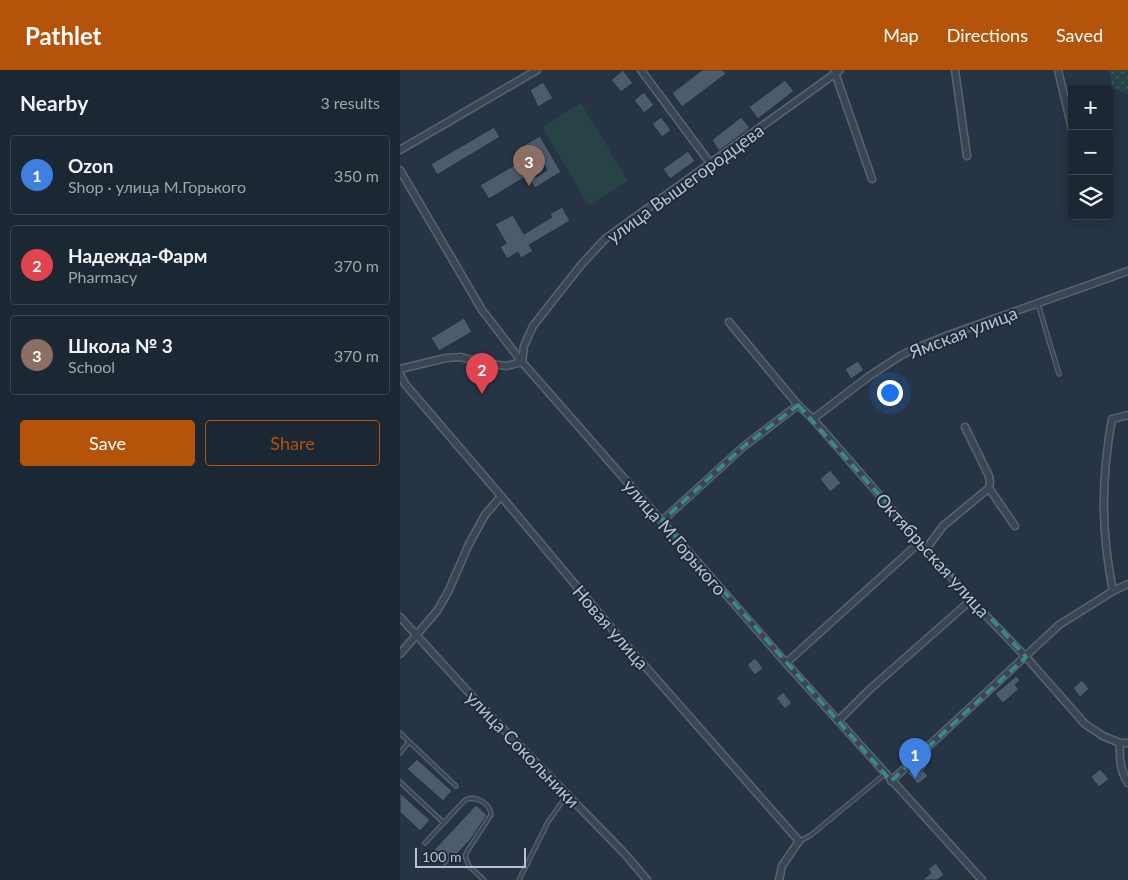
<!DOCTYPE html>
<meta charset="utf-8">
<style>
:root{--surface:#1c2734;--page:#252f3c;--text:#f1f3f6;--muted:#a0a5ac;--line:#3a444f;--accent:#b45309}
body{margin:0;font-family:Lato,sans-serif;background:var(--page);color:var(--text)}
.controls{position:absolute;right:15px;top:15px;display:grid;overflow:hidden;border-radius:5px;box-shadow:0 2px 12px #0003}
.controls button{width:45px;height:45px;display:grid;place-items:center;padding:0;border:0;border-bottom:1px solid var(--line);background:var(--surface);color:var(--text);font:25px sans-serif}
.scale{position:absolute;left:15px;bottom:12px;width:111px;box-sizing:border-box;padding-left:5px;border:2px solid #b8c1ce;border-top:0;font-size:14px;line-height:18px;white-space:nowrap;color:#b8c1ce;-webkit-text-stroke:4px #1f2b3a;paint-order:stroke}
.you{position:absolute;left:489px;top:322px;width:18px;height:18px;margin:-12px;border:4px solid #fff;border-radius:50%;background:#1a73e8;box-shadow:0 0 0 8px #1a73e833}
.badge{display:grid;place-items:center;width:32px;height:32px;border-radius:50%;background:var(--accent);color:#fff;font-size:16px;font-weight:700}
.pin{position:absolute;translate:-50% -41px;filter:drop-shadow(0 1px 2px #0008)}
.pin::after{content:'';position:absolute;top:26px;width:18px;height:15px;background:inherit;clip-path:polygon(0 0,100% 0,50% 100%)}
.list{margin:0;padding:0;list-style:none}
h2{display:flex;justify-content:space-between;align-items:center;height:65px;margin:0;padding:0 20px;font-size:21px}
h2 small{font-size:16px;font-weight:400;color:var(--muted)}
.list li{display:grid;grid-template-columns:32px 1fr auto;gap:15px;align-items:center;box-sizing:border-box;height:80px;margin:0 10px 10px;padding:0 10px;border:1px solid var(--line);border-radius:5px}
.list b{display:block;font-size:19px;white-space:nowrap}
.list p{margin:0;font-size:16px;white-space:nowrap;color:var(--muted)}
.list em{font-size:16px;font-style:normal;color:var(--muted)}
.actions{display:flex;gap:10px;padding:15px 20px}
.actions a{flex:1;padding:11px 0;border:1px solid var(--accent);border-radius:5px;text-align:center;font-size:18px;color:var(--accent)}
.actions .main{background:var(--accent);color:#fff}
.icon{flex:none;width:28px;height:28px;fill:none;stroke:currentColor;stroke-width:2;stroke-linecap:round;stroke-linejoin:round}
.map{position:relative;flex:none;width:728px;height:810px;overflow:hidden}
header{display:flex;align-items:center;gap:30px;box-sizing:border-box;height:70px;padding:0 25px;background:var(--accent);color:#fff}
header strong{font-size:24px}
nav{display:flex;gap:28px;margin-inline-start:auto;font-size:18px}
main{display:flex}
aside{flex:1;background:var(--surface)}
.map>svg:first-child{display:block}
</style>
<header>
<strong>Pathlet</strong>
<nav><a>Map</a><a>Directions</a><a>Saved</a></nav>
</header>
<main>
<aside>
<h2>Nearby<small>3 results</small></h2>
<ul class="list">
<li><span class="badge" style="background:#3f7fe0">1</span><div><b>Ozon</b><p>Shop · улица М.Горького</p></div><em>350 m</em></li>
<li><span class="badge" style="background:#e0444e">2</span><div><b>Надежда-Фарм</b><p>Pharmacy</p></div><em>370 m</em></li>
<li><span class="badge" style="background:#8d6e63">3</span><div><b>Школа № 3</b><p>School</p></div><em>370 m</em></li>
</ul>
<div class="actions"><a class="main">Save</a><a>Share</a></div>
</aside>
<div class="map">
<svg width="728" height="810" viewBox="0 0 728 810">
<defs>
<pattern id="park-dots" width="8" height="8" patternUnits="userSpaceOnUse" patternTransform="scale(1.25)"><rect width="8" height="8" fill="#284346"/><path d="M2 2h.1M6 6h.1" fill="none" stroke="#455c60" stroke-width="1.8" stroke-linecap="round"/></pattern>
</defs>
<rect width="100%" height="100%" fill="#263445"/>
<path fill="#284346" d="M181,33l47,78 -39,24 -47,-78z"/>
<path fill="url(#park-dots)" d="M709,0h19v24l-16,-6z"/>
<g fill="#4c5b6e" stroke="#212d3c">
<path d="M223,0l10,13 -12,9 -10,-12z"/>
<path d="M302,0h21l3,4 -44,33 -10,-14z"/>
<path d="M385,10l9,11 -36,28 -9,-12z"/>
<path d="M143,12l10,16 -15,9 -8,-17z"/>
<path d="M244,22l10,13 -10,8 -10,-13z"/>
<path d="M261,47l10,13 -9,7 -10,-13z"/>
<path d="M341,47l9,11 -31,23 -7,-11z"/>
<path d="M94,57l6,10 -63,38 -6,-11z"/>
<path d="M140,66l21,36 -26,16 -8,-12 -38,23 -9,-14 45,-26 11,18 11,-7 -12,-22 -8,5 -4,-7z"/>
<path d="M288,81l7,10 -25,18 -7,-10z"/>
<path d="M162,137l8,14 -41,24 4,6 -12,7 -3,-6 -11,7 -7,-12 6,-4 -11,-19 18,-9 11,19 28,-17 -2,-3z"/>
<path d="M64,248l8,14 -33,19 -8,-13z"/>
<path d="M458,291l6,9 -13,9 -6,-10z"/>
<path d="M430,400l11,13 -11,9 -10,-13z"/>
<path d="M355,588l8,10 -8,7 -8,-10z"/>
<path d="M616,606l4,4 -5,5 4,4 -16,14 -8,-9z"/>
<path d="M682,610l7,9 -9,8 -7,-9z"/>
<path d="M383,622l9,11 -7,6 -9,-11z"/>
<path d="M17,689l35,32 -9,10 -36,-32z"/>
<path d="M522,691l5,6 -4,4 5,5 -10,8 -11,-11z"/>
<path d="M700,699l9,10 -10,8 -8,-10z"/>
<path d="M0,723l30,27 -10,11 -20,-19z"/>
<path d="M76,735l11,10 -16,24 -26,28 -14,-14z"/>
<path d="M536,793l8,12 -7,5h-15l9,-7 -3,-4z"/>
</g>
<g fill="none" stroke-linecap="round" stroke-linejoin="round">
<defs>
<g id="service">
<path d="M638,234l21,70"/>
<path d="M0,663l56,53"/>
<path d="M0,683l9,-11"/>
<path d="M0,712l44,41"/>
<path d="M400,771l11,-6 74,-61"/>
<path d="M25,773l40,-43c11,-5 25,3 26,15l-23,35 -3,6 4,10 15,14"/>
<path d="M119,810l29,-58 19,-27"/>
</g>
<g id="minor">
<path d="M241,0l69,93"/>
<path d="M434,0l38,109"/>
<path d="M555,0l12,86"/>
<path d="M658,0l14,59"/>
<path d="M0,80l137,-80"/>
<path d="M0,100l82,140 40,52 264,301 196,217"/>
<path d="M329,252l69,83 15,14 158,181 55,57 59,67 18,12 17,7h8"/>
<path d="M0,299l46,-11 15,-1 21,6 25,3 15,-4 2,-16 9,-20 48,-61 24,-26 235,-169"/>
<path d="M0,304l5,10 96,112 113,135 185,210 -17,25 -3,14"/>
<path d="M413,349l55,-42 32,-21 14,-7 32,-13 182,-65"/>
<path d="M565,357l24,49 1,7 -1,5 26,38"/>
<path d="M262,451l81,-74 55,-42"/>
<path d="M526,479l17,-23 46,-38"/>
<path d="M713,521c-12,-59 -12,-112 -1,-172l16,-4"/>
<path d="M0,547l82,90 143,147 22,26"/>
<path d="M0,584l37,-43 11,-19 21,-48 16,-29 16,-19"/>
<path d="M386,593l134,-121"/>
<path d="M438,651l31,-31 102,-90"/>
<path d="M720,673c-1,14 0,28 8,40"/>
<path d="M491,711l168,-156 54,-34 15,-7"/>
</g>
</defs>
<use href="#service" stroke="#596472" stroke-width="5.5"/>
<use href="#minor" stroke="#596472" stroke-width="9"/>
<use href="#service" stroke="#3b4654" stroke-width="3"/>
<use href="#minor" stroke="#3b4654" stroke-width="6"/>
</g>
<path fill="none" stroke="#398986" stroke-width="4" stroke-dasharray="10 6" stroke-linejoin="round" d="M398,335l228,252 -135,124 -229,-260 81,-74z"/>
<g text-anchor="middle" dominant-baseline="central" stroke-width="4" stroke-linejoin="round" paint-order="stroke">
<g font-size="18" fill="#b8c1ce" stroke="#1f2b3a">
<text transform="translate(285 113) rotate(-36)">улица Вышегородцева</text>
<text transform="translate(563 262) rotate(-21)">Ямская улица</text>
<text transform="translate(275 467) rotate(49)">улица М.Горького</text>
<text transform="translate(533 485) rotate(48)">Октябрьская улица</text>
<text transform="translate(211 557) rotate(49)">Новая улица</text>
<text transform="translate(123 679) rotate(46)">улица Сокольники</text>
</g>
</g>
</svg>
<div class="controls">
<button>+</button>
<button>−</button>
<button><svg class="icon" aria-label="layers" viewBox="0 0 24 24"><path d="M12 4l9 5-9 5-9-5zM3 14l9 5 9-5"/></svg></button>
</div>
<div class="scale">100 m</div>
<div class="you"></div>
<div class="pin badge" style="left:515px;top:709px;background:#3f7fe0">1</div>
<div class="pin badge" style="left:82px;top:324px;background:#e0444e">2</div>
<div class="pin badge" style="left:129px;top:116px;background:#8d6e63">3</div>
</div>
</main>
